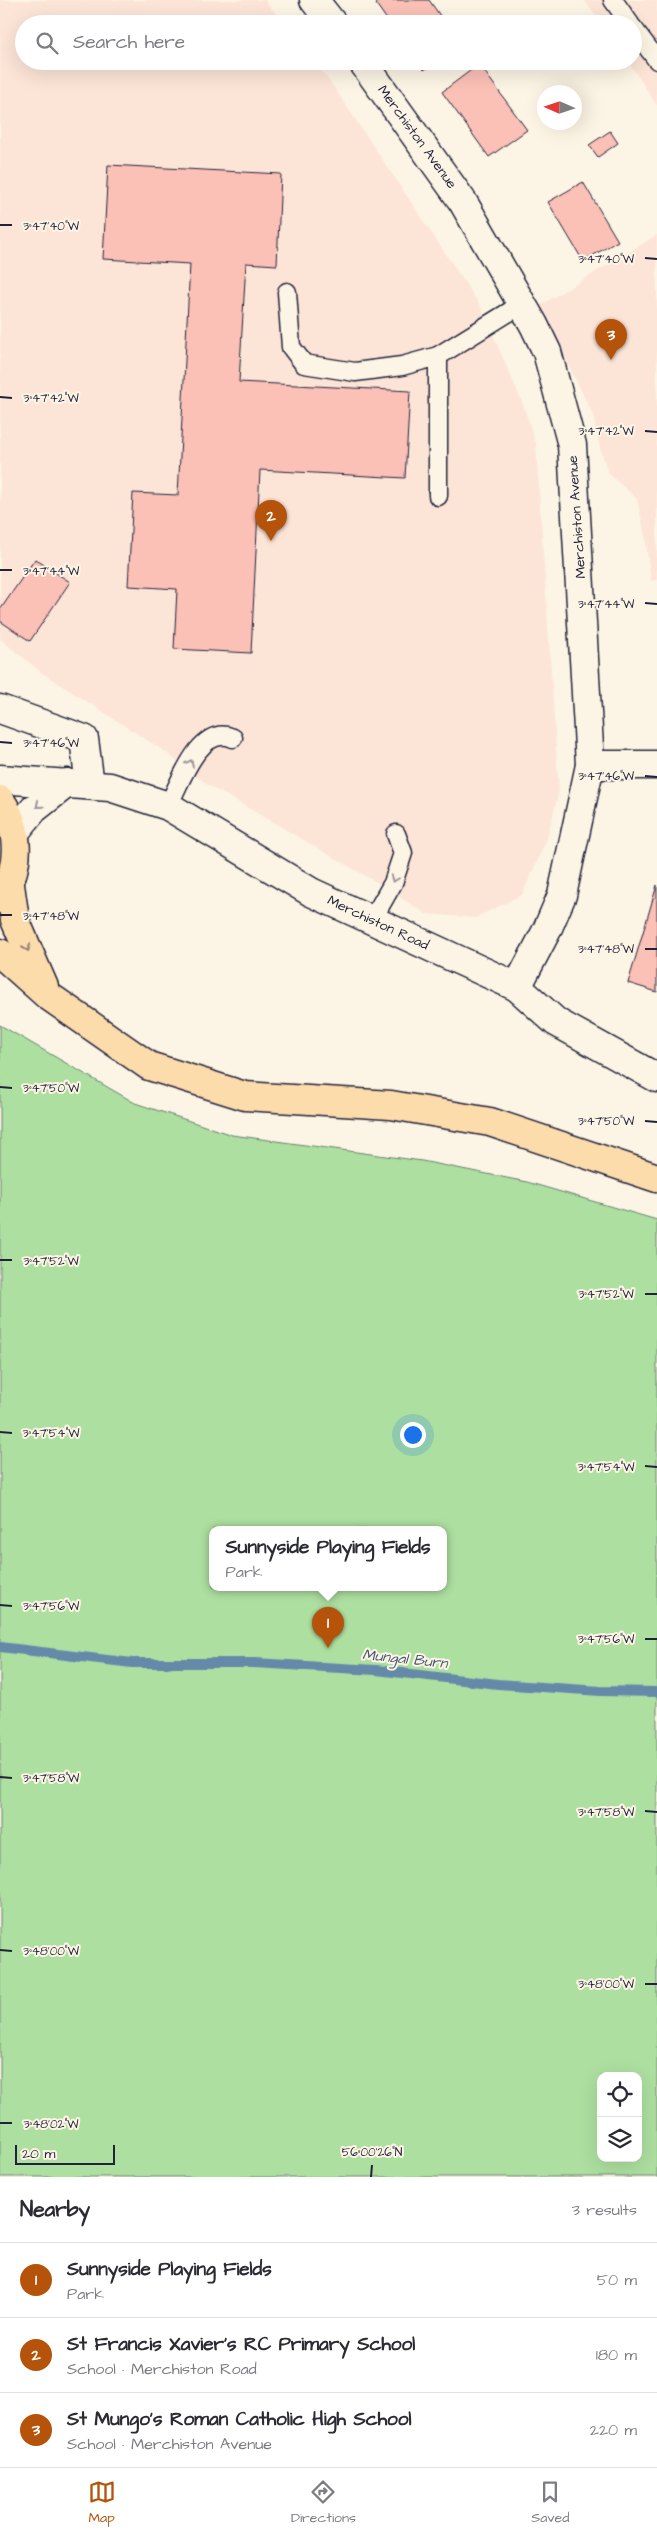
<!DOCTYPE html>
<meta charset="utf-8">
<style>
:root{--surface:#fff;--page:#f2f2f3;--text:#2b2b33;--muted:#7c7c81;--line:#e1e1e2;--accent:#b45309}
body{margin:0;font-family:"Architects Daughter",sans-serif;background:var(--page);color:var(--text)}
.controls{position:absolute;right:15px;bottom:15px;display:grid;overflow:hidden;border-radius:10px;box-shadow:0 5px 20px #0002}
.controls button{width:45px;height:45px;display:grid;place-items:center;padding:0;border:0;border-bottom:1px solid var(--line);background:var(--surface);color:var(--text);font:25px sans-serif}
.compass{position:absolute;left:537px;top:85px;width:45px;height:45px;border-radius:50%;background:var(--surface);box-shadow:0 5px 20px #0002;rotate:273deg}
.scale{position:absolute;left:15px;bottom:12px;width:100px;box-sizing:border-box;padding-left:5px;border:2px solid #22223b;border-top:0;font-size:14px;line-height:18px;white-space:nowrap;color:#22223b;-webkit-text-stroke:4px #fcf5e5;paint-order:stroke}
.you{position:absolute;left:412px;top:1434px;width:18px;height:18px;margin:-12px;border:4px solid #fff;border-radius:50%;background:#1a73e8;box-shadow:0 0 0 8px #1a73e833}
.badge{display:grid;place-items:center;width:32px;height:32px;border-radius:50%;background:var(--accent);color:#fff;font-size:16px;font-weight:700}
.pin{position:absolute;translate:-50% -41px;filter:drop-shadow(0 1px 2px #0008)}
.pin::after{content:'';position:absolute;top:26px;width:18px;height:15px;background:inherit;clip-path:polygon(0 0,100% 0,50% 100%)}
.popup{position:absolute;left:209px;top:1526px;width:238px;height:65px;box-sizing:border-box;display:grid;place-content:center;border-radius:10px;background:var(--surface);filter:drop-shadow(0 1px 4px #0005);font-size:16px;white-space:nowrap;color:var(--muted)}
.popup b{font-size:19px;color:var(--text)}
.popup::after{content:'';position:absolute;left:50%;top:100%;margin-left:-10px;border:10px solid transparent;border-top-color:var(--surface)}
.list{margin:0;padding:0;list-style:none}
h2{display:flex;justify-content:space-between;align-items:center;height:65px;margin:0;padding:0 20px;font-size:21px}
h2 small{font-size:16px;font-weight:400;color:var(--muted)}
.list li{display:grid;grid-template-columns:32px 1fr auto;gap:15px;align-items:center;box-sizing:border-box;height:75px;padding:0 20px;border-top:1px solid var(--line)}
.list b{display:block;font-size:19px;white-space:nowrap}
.list p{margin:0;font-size:16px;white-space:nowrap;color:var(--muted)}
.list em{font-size:16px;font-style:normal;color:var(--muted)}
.icon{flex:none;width:28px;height:28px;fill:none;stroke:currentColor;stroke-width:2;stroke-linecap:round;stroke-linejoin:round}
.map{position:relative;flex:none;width:657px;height:2177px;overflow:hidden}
.search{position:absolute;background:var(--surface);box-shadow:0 5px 20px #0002;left:15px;right:15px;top:15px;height:55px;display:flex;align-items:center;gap:12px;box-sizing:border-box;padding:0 18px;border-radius:28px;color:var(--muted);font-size:19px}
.sheet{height:290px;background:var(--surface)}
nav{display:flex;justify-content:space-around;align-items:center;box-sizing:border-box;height:70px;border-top:1px solid var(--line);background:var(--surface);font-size:14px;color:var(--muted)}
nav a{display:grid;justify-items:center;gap:2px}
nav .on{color:var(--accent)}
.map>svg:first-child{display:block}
</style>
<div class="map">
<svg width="657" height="2177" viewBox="0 0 657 2177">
<rect width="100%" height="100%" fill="#fcf5e5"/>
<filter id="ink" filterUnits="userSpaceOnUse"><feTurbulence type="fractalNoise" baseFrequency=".02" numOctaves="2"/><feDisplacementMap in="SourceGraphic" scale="10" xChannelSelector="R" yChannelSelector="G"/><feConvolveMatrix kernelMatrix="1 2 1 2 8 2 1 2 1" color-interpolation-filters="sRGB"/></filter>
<g filter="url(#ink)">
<g fill="#fce5d7">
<path d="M0,0h265l19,24h-260v37h290l17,22 149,222 43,99 13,40 23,347 -12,48 -25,56 -47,23 -49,-4 -50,-32 -168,-97 -44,-34 -122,-78 -42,-34z"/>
<path d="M584,0h73v106l-29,-45h5v-37h-32z"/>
<path d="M657,235v345l-6,1 -6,-45 -8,-37 -28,-25 -9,-25 -7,-34 -54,-109z"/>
</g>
<path fill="#addfa0" stroke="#68806e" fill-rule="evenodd" d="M0,1025l135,78 97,32 190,26 105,21 130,38v957h-657zM443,1529v58h-230v-58zM601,2076h37v82h-37z"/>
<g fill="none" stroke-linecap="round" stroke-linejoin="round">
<path stroke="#6589a9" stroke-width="10" d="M0,1647l132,16h122l122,7 122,14 102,7 57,1"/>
</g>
<g fill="#fbc0b6" stroke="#22223b">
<path d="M381,0h48l17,24h-56l-14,-20z"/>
<path d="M418,61h18l-12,9z"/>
<path d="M479,64l48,66 -38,27 -47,-65z"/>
<path d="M610,131l8,12 -20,14 -9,-12z"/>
<path d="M108,165l173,9 -4,91 -31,-2 -7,119 171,9 -5,87 -145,-8 -9,183 -77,-4 3,-60 -49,-3 5,-93 45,2 12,-231 -87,-5z"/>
<path d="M583,182l35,59 -35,20 -35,-59z"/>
<path d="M35,559l35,23 -40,59 -30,-20v-11z"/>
<path d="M657,885v107l-29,-9z"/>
</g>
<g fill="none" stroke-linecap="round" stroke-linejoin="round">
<defs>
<g id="service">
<path d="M613,0l17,24"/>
<path d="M633,28l24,32"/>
<path d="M287,292l4,55 13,17 51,8 47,-6 36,-10 84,-52"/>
<path d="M438,356v140"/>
<path d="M168,806c12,-23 32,-83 65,-68"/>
<path d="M372,920l21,-37 10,-30 -7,-19"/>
</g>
<g id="minor">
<path d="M314,0l19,24"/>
<path d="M362,61l101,141 71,123 13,27 25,93 18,320 -28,130 -15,35 -30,57"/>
<path d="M0,709l84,30 6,46"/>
<path d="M590,765h67"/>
<path d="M0,779l110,8 58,19 143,86 206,95 39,35 101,56"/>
<path d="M15,832l19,-23 33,-26"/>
</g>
<g id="primary">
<path d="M0,800c21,30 21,68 0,99"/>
<path d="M10,885l5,35 29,67"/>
<path d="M0,953l47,42 102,71 96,30 146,9 99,17 167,56"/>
</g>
</defs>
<use href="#service" stroke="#22223b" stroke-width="21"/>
<use href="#minor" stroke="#22223b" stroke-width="31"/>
<use href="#primary" stroke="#22223b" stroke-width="31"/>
<use href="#service" stroke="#fcf5e5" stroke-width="18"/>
<use href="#minor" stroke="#fcf5e5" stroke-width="28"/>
<use href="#primary" stroke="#fddcac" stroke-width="28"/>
</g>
<defs><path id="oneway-chevron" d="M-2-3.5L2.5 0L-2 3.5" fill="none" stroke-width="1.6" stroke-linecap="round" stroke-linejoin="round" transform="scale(1.25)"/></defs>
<g stroke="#9a9698">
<use href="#oneway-chevron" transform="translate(190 763) rotate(-64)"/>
<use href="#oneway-chevron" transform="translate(39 805) rotate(140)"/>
<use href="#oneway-chevron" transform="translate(394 879) rotate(111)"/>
</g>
<use stroke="#907f74" href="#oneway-chevron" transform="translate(27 948) rotate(67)"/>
</g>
<path fill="none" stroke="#22223b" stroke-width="2" d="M0,225h12M645,258l12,1M0,397l12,1M645,431l12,1M0,570h12M645,603l12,1M0,742l12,1M645,776l12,1M0,915h12M645,949h12M0,1087l12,1M645,1121l12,1M0,1260h12M645,1294h12M0,1432l12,1M645,1466l12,1M0,1605l12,1M645,1639h12M0,1777l12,1M645,1811l12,1M0,1950l12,1M645,1984h12M0,2123h12M371,2177l1,-12"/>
<g text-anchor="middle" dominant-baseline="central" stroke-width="4" stroke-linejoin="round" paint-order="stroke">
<g font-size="14" fill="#22223b" stroke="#fcf5e5">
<text transform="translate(417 137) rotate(54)">Merchiston Avenue</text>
<text transform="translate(577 517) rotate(-94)">Merchiston Avenue</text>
<text transform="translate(378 923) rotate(25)">Merchiston Road</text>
</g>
<g font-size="15" font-style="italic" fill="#445672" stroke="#fcf5e5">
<text transform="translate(405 1659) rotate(6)">Mungal Burn</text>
</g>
</g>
<g font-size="12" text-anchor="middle" fill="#22223b" stroke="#fcf5e5" stroke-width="4" stroke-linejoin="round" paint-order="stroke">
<text x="51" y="230">3°47'40"W</text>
<text x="606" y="263">3°47'40"W</text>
<text x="51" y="402">3°47'42"W</text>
<text x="606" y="435">3°47'42"W</text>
<text x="51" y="575">3°47'44"W</text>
<text x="606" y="608">3°47'44"W</text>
<text x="51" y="747">3°47'46"W</text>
<text x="606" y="780">3°47'46"W</text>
<text x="51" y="920">3°47'48"W</text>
<text x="606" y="953">3°47'48"W</text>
<text x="51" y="1092">3°47'50"W</text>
<text x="606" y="1125">3°47'50"W</text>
<text x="51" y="1265">3°47'52"W</text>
<text x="606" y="1298">3°47'52"W</text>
<text x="51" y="1437">3°47'54"W</text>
<text x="606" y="1471">3°47'54"W</text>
<text x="51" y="1610">3°47'56"W</text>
<text x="606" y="1643">3°47'56"W</text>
<text x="51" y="1782">3°47'58"W</text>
<text x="606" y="1816">3°47'58"W</text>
<text x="51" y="1955">3°48'00"W</text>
<text x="606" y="1988">3°48'00"W</text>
<text x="51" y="2128">3°48'02"W</text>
<text x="372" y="2156">56°00'26"N</text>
</g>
</svg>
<div class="controls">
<button><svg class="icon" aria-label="locate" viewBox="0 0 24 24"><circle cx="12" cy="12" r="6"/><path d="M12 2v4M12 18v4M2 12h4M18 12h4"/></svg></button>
<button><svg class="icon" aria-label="layers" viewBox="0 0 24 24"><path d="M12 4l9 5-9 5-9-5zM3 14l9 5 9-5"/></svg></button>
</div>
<svg class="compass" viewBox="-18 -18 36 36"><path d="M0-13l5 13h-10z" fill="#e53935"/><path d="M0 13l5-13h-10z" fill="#7c7c81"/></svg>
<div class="scale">20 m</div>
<div class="you"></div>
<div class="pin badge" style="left:328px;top:1648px">1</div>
<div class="popup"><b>Sunnyside Playing Fields</b>Park</div>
<div class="pin badge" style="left:271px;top:541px">2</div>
<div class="pin badge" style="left:611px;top:360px">3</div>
<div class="search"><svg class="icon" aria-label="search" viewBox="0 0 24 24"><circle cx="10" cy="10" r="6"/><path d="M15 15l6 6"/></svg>Search here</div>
</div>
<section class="sheet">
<h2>Nearby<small>3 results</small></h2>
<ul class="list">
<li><span class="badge">1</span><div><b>Sunnyside Playing Fields</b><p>Park</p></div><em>50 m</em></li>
<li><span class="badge">2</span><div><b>St Francis Xavier's RC Primary School</b><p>School · Merchiston Road</p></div><em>180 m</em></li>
<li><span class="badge">3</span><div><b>St Mungo's Roman Catholic High School</b><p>School · Merchiston Avenue</p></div><em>220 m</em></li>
</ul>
</section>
<nav>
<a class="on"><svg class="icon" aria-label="map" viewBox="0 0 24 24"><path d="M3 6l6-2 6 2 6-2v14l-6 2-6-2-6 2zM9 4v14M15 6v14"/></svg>Map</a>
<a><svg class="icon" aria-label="directions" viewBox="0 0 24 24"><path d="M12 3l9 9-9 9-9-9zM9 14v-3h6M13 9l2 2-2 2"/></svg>Directions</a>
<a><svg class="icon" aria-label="saved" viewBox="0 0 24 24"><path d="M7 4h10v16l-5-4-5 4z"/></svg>Saved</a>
</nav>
